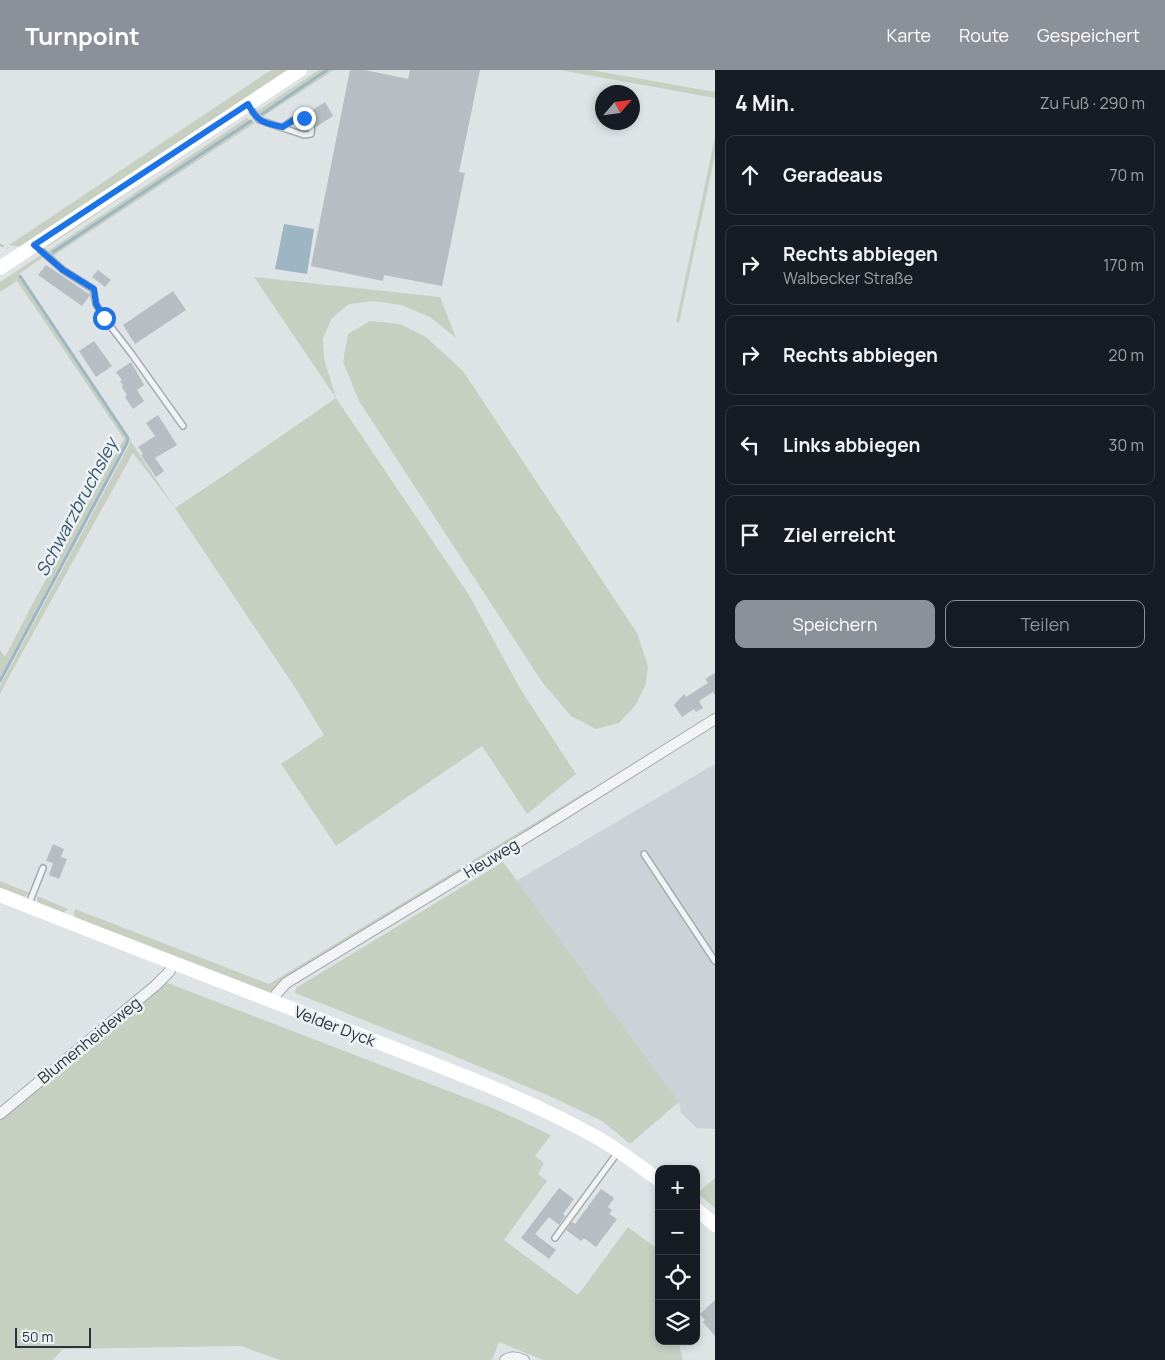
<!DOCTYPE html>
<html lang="de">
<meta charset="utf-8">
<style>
:root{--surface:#171b24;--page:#242831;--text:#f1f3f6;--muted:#9ea1a6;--line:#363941;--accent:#8c9099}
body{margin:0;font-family:Manrope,sans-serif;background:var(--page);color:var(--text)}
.controls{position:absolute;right:15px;bottom:15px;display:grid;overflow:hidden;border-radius:10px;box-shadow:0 2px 8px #0003}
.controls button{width:45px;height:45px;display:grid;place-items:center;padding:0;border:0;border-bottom:1px solid var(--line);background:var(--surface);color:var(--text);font:25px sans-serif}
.compass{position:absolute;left:595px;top:15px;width:45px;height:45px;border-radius:50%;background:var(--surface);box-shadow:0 2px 8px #0003;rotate:62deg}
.scale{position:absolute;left:15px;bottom:12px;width:76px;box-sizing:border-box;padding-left:5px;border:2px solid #29333c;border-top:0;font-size:14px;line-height:18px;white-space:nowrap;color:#29333c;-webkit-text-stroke:4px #edf1f4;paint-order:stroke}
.stop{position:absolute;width:15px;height:15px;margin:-11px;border:4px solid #1a73e8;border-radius:50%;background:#fff}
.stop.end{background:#1a73e8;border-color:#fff;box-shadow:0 1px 5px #0008}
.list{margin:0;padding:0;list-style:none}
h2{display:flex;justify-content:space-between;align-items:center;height:65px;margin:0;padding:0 20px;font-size:21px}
h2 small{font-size:16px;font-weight:400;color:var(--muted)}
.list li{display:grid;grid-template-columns:32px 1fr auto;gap:15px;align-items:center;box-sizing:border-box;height:80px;margin:0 10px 10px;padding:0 10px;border:1px solid var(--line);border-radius:10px}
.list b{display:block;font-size:19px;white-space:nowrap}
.list p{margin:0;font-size:16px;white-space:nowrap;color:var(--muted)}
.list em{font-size:16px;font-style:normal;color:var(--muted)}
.actions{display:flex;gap:10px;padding:15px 20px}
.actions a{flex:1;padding:11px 0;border:1px solid var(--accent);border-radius:10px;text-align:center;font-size:18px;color:var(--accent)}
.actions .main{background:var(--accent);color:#fff}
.icon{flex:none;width:28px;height:28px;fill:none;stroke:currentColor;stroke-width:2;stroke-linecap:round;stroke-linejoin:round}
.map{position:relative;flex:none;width:715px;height:1290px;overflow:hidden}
header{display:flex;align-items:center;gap:30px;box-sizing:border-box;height:70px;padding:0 25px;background:var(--accent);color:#fff}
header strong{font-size:24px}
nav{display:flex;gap:28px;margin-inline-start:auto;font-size:18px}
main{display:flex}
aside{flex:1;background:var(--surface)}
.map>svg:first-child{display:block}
</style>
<header>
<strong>Turnpoint</strong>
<nav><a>Karte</a><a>Route</a><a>Gespeichert</a></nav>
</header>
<main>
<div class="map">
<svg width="715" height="1290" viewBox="0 0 715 1290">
<rect width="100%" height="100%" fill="#dee3e6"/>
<path fill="#cdd2d8" d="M715,694v365l-18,-1 -16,-15 -2,-11 -163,-221z"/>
<g fill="#c7d0c0">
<path d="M271,0h17l-265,177 -14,-2z"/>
<path d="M319,0h15l-72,47 -6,-5z"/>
<path d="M560,0h31l124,22v6z"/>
<path d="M236,46h7l-196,131v-4z"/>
<path d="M247,48l8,5 -202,133 -5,-5z"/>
<path d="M715,67v18l-36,168 -3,-1z"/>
<path d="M41,185l2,2 -25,18 109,163 -1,4 -126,235v-27l5,7 29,-56 90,-162 -107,-158 -17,11v-10z"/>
<path d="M254,207l186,20 16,41 -26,-21 -29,-12 -27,-4 -25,3 -17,14 -9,20 1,21 12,39 133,197 52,95 55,84 -49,40 -45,-68 -146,100 -55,-82 43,-29 -28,-46 -121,-181 -42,-55 -117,211 -16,30v-8l129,-241 1,-5 45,68 54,-36 107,-74z"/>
<path d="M370,251l30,3 26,13 37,34 174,262 11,33 -2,18 -11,22 -16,17 -23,6 -25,-13 -29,-34 -183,-281 -16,-39 5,-28z"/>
<path d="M587,721l1,2 -12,9 -304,189 -6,1 -191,-74 -1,-4 1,-5 194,75z"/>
<path d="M503,792l176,240 -49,42 -28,-23 -46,-22 -109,-46 -152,-60 1,-5z"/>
<path d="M0,811l30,12 -5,4 -25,-9z"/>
<path d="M37,826l31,13 -5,4 -26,-11z"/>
<path d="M165,912l330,127 56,26 -16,21 9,7 -6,11 9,7 -43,59 74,55 50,-68 28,21 3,12v81h19l5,19h-140l-44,-18 -7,18h-212l-39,-14 -178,3 -10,11h-53v-242z"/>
<path d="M715,1108v30l-18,-15z"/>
</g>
<path fill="#9cb6c4" d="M284,154l30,5 -7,45 -32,-5z"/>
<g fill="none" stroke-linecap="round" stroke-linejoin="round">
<g stroke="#9cb6c4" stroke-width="3">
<path d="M262,44l65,-44"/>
<path d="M53,182l198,-131"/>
<path d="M0,611l127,-238 1,-5 -108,-162"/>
</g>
</g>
<g fill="#b6bdc3">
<path d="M350,0h15l43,9 2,-9h70l-21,102 6,1 -23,113 -58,-11 -1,6 -72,-15z"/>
<path d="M325,32l8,14 -17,11 -8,-14z"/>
<path d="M46,195l43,29 1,1 -8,11 -44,-31z"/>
<path d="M98,200l13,10 -6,7 -13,-10z"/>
<path d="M173,221l13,19 -51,34 -12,-19z"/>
<path d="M94,271l18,25 -16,11 -17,-26z"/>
<path d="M131,292l13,23 -7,5 7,11 -11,8 -8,-12 2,-2 -5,-8 1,-2 -3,-4 2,-1 -6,-8z"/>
<path d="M158,345l19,30 -22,13 9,13 -8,6 -15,-22 2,-1 -5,-7 17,-11 -9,-13z"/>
<path d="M715,603v22l-2,-3 -14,9 4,7 -7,4 -2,-3 -12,8 -8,-12 10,-11 2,3 22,-14 -3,-4z"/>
<path d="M53,774l11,5 -3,8 6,2 -8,20 -10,-4 4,-12 -7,-2z"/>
<path d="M559,1118l15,11 -11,15 2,2 -6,9 -10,-8 -14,17 21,16 -7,9 -28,-21z"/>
<path d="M601,1119l13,9 -6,9 4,3 -3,4 8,5 -21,28 -12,-9 -3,3 -15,-11 6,-8 3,2z"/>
<path d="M715,1230v36l-12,-14 2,-2 -5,-6z"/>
</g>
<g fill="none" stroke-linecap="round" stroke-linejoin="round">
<defs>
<g id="service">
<path d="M248,35l11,15 45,15 7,-1c1,-5 1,-8 -3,-12 -7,-10 -18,0 -25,5"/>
<path d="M35,175l28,25 30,19 3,15 8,14 27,35 52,73"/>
<path d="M644,784l71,107"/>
<path d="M28,836l15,-38"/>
<path d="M555,1168l63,-86"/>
</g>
<g id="minor">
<path d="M271,930l15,-17 252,-153 177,-111"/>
<path d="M0,1044l155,-128 14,-14 5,-10"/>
<path d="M505,1290c7,-4 12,-3 19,0"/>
</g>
</defs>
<use href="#service" stroke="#a4abb0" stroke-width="8"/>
<use href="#minor" stroke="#a4abb0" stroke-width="12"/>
<path stroke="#b9bdc1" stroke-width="2" stroke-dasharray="4 4" stroke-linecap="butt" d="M0,175l8,3"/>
<use href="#service" stroke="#f1f3f5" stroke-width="5"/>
<use href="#minor" stroke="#f1f3f5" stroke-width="10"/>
<g stroke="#fff" stroke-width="14">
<path d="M0,198l300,-198"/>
<path d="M0,825c120,48 240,93 360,140 80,32 161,60 236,102 22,12 42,28 63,43"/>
<path d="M696,1139l19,16"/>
</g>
</g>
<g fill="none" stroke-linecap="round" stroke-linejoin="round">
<path stroke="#1a73e8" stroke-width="6" d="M104,248l-8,-14 -2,-15 -31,-19 -29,-25 214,-141c10,19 16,19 35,23l15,-10 6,1"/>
</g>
<g text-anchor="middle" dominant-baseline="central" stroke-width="5" stroke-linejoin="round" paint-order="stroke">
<g font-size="16" fill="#29333c" stroke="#edf1f4">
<text transform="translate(491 788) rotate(-31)">Heuweg</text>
<text transform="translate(335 956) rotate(21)">Velder Dyck</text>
<text transform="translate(89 970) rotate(-39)">Blumenheideweg</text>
</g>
<g font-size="18" font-style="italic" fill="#37586c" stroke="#edf1f4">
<text transform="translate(76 437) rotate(-62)">Schwarzbruchsley</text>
</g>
</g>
</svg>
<div class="controls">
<button>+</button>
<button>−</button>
<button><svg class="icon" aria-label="locate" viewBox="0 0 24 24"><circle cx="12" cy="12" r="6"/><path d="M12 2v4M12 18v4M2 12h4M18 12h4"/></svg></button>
<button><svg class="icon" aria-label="layers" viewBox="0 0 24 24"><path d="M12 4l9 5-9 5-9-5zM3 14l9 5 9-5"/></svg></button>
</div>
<svg class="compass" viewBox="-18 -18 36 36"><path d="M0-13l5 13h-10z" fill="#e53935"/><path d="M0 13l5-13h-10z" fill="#9ea1a6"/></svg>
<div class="scale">50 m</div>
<div class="stop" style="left:104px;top:248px"></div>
<div class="stop end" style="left:304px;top:48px"></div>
</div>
<aside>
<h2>4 Min.<small>Zu Fuß · 290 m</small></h2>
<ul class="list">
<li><svg class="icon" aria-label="ahead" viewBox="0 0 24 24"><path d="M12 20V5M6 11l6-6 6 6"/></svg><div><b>Geradeaus</b></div><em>70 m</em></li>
<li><svg class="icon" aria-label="right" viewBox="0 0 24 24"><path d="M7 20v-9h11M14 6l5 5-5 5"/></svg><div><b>Rechts abbiegen</b><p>Walbecker Straße</p></div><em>170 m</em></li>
<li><svg class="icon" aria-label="right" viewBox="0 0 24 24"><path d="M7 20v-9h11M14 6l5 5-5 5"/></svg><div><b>Rechts abbiegen</b></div><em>20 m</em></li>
<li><svg class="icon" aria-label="left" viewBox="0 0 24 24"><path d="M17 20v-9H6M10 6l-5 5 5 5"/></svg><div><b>Links abbiegen</b></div><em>30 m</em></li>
<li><svg class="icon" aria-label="arrive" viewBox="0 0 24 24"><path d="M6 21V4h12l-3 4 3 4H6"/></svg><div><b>Ziel erreicht</b></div></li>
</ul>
<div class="actions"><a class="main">Speichern</a><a>Teilen</a></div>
</aside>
</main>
